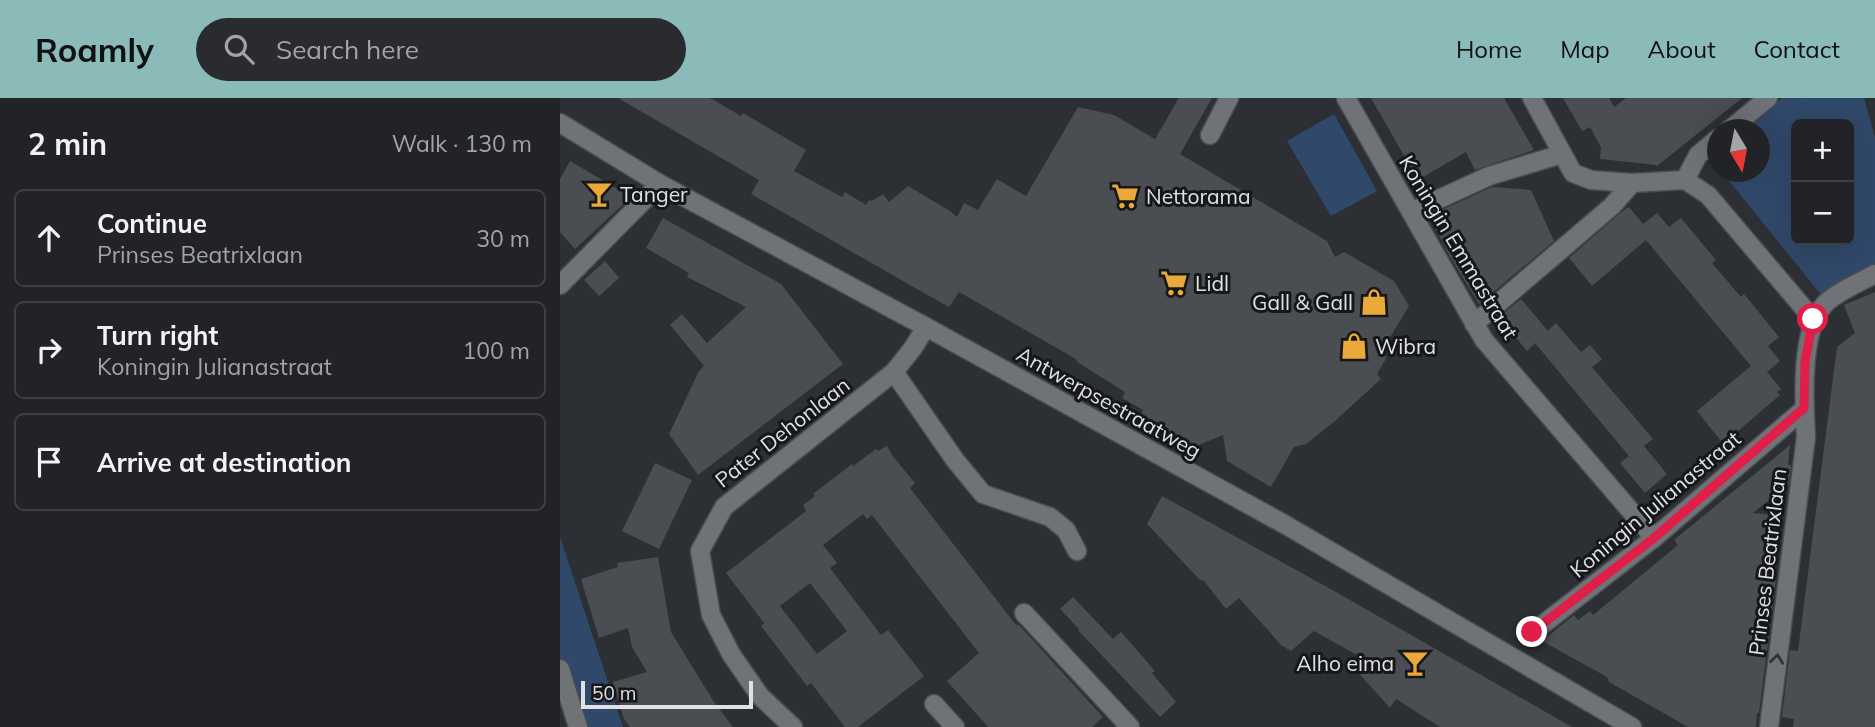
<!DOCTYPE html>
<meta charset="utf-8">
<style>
:root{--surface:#212326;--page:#292b2e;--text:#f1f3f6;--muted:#a2a4a7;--line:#3e4043;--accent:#8bbbb9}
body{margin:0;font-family:Mulish,sans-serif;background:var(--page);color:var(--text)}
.controls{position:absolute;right:21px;top:21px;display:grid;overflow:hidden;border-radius:10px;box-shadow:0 7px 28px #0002}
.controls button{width:63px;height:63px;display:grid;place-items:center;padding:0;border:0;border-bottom:2px solid var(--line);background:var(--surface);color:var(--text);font:35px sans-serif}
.compass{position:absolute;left:1147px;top:21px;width:63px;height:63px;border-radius:50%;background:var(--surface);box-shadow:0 7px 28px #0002;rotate:170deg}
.scale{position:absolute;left:21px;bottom:18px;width:172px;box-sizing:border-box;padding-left:7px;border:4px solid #dfe1e4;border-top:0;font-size:19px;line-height:24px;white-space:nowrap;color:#dfe1e4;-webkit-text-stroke:5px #161719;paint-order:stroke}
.stop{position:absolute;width:21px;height:21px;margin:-16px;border:5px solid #e11d48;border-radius:50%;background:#fff}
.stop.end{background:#e11d48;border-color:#fff;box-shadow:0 2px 7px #0008}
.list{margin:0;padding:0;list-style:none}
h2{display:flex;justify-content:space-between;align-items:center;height:91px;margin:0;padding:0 28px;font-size:30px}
h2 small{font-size:23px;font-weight:400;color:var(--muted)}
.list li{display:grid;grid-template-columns:46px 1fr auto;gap:21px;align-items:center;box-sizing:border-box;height:98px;margin:0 14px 14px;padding:0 14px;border:2px solid var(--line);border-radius:10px}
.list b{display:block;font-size:26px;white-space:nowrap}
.list p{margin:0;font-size:23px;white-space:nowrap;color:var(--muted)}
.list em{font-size:23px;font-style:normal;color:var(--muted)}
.icon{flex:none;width:38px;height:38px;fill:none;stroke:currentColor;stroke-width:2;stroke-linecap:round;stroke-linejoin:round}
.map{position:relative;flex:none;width:1315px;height:629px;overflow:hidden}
header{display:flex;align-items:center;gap:42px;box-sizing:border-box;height:98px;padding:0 35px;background:var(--accent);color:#111}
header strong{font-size:33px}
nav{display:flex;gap:38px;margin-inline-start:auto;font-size:24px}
.search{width:490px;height:63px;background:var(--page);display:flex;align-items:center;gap:18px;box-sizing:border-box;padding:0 24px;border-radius:38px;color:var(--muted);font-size:26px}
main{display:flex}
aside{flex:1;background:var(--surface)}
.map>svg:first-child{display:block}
</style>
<header>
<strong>Roamly</strong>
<div class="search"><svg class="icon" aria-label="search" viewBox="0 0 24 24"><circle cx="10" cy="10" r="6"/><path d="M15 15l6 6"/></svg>Search here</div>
<nav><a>Home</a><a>Map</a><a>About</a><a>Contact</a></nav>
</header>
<main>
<aside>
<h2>2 min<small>Walk · 130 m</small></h2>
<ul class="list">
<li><svg class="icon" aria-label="ahead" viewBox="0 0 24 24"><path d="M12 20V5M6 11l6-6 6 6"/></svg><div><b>Continue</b><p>Prinses Beatrixlaan</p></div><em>30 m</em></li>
<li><svg class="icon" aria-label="right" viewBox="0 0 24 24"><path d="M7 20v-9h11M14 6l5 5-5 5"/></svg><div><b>Turn right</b><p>Koningin Julianastraat</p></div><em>100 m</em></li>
<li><svg class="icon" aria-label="arrive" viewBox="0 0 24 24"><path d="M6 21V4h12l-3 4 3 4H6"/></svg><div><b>Arrive at destination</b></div></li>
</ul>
</aside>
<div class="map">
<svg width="1315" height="629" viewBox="0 0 1315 629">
<rect width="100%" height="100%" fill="#2c2f33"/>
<g fill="#304869" fill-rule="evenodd">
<path d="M1222,0h82l11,39v128l-53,31 -100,-124h37v-42l-16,-1zM1236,26h53v116h-53z"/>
<path d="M774,16l43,77 -46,25 -44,-75z"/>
<path d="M0,439l63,190h-43l-20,-60z"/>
</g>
<g fill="#4a4d51" fill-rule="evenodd">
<path d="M58,0h92l31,18 2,-3 63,37 -12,21 48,26 3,-5 21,13 3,-5 3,1 11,-7 6,8 19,-16 42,25 7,6 7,-14 14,7 19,-31 29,17 52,-89 36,8 41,24 24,-41h33l-32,56 147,87 8,16 9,-5 50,29 15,25 -29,48 7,3 -10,17 4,5 -46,42 -29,23 -12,3 -23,40 -44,-26 -4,-26 -29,12 -54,-31 3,-6 -21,-12 3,-6 -48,-30 -1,-3 -117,-67 -10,15 -32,-18 -166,-95 8,-14z"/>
<path d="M811,0h133l30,52 -59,20 -9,-18 -48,28z"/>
<path d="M1003,0h46l5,9 12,-9h116l-85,68 -1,-1 -56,-6 1,-12 -11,-20 -8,4z"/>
<path d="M10,63l61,36 -56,52 -15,-17v-53z"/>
<path d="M932,89l39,3 23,51 -75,63 -30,-49 -20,-39z"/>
<path d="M1069,109l14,17 14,-11 12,14 12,-9 35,42 -4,3 29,34 3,-3 35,43 -11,9 12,15 -13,11 14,17 -4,3 3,3 -42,36 -2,-2 -15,12 -24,-30 54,-45 -105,-126 -54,46 -23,-28 56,-49z"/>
<path d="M103,120l118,66 62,80 -145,111 -29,-41 30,-63 5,-5 -34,-41 12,-11 25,29 39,-36 -59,-30 2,-4 -43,-25z"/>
<path d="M45,163l14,17 -20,18 -15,-16z"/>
<path d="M1315,194v435h-82l1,-8 -12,-2 8,-67 8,1 39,-304 18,-14 -11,-28z"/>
<path d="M961,201l27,32 8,-8 25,29 9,-7 12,14 -10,8 61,72 -9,7 23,28 -22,19 -25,-30 9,-7 -35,-42 -59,-71 -8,8 -28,-34z"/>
<path d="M1230,347l-2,20h3l-2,19 -36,29 28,2 -7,63h2l-2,18 -15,117h-2l-1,14h-68l-79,-45 -2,-5 -65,-36 32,-26 4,5 12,-9 3,4 85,-70 -4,-5z"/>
<path d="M327,348l5,9 23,28 -5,5 106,137h3l84,92 -11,10h-104l-41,-46 32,-28 -107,-138 -5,4 -4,-5 -40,31 14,18 -7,5 51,67 7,-5 36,46 -66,51h-13l-34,-44 -4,3 -46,-60 3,-3 -38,-50 80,-62 -3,-6 12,-9 -2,-2 39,-30 1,2 23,-17 2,2zM250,485l37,48 -30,23 -37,-48z"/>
<path d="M95,365l37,17 -33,69 -37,-18z"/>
<path d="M602,398l174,96 236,135h-132l-44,-28 -6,9 -36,-40 10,-9 -50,-28 -23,20 -9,-5 -43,-48 -13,11 -23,-29 -2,1 -54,-57z"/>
<path d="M98,459l13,75 43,70 19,25h-103l-6,-8 -11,-37 34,-10 -15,-25 -4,-19 -29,10 -18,-59 37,-12 -1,-4z"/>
<path d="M513,499l40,42 8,-7 34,39 -3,2 24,29 -16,15 -82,-87 1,-1 -19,-20z"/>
</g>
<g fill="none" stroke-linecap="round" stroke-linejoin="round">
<defs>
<g id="minor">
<path d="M786,0l138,242 170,198"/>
<path d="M972,0l41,75 18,7 41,3 53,-3"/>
<path d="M0,25l100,61 266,143 358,197 348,203"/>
<path d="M1169,32l39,-32"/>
<path d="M650,37l19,-37"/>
<path d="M1157,41l-19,16 -13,25 23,15 105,124"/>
<path d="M851,114l78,-36 73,-22"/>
<path d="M0,187l100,-101"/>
<path d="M914,226l138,-118 20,-23"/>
<path d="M334,274l61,88 28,34 67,23 16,13 11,21"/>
<path d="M464,515l106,114"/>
<path d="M973,534l121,-94 150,-129"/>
<path d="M0,571l18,58"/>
<path d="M374,606l21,23"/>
<path d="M233,629l-33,-31 -29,-42 -20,-39 -11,-64 24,-44 170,-135 19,-24 13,-21"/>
<path d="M1209,629l37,-290c-2,-34 -6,-107 18,-132 9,-11 38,-24 51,-31"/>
</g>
</defs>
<use href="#minor" stroke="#4a4c4f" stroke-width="21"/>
<use href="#minor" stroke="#6f7377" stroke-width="18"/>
</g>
<defs><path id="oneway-chevron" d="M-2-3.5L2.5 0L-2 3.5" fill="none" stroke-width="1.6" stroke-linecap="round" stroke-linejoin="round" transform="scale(1.75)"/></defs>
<use stroke="#313335" href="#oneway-chevron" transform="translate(1217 561) rotate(-83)"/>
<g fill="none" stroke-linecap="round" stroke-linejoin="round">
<path stroke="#e11d48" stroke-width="9" d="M972,534l122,-94 150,-130 1,-46 8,-43"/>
</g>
<defs>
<symbol id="bar-bare" viewBox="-9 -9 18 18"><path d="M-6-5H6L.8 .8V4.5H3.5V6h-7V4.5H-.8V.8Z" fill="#eba93a" stroke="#161719" stroke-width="2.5" paint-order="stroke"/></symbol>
<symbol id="supermarket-bare" viewBox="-9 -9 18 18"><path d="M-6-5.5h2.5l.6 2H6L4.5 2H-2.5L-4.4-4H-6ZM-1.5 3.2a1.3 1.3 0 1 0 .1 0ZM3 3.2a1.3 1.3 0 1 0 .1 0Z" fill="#eba93a" stroke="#161719" stroke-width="2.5" paint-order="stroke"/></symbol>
<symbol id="shop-bare" viewBox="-9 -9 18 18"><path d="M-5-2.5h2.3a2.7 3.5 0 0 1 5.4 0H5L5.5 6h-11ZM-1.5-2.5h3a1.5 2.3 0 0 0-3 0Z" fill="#eba93a" stroke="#161719" stroke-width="2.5" paint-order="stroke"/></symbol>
</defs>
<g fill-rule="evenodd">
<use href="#bar-bare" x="20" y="77" width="38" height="38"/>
<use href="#supermarket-bare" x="546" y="79" width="38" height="38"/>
<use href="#supermarket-bare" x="595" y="166" width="38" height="38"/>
<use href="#shop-bare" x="795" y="185" width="38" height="38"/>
<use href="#shop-bare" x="775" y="229" width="38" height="38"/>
<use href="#bar-bare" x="836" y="546" width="38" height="38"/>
</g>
<g text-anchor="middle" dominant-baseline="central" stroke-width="6" stroke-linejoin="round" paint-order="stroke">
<g font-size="21" fill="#dfe1e4" stroke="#161719" text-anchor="start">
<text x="60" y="96">Tanger</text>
<text x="586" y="98">Nettorama</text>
<text x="635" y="185">Lidl</text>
<text x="793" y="204" text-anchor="end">Gall &amp; Gall</text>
<text x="815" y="248">Wibra</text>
<text x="834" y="565" text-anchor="end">Alho eima</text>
</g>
<g font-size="21" fill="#dfe1e4" stroke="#161719">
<text transform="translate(899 149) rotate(59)">Koningin Emmastraat</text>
<text transform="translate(549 304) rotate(29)">Antwerpsestraatweg</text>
<text transform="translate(222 334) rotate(-38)">Pater Dehonlaan</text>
<text transform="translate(1095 406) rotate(-40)">Koningin Julianastraat</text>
<text transform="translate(1207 464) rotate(-83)">Prinses Beatrixlaan</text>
</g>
</g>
</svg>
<div class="controls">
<button>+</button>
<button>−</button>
</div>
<svg class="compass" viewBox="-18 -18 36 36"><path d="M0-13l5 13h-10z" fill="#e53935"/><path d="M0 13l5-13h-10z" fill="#a2a4a7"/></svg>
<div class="scale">50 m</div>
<div class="stop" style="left:1253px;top:221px"></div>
<div class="stop end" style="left:972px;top:534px"></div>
</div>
</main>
